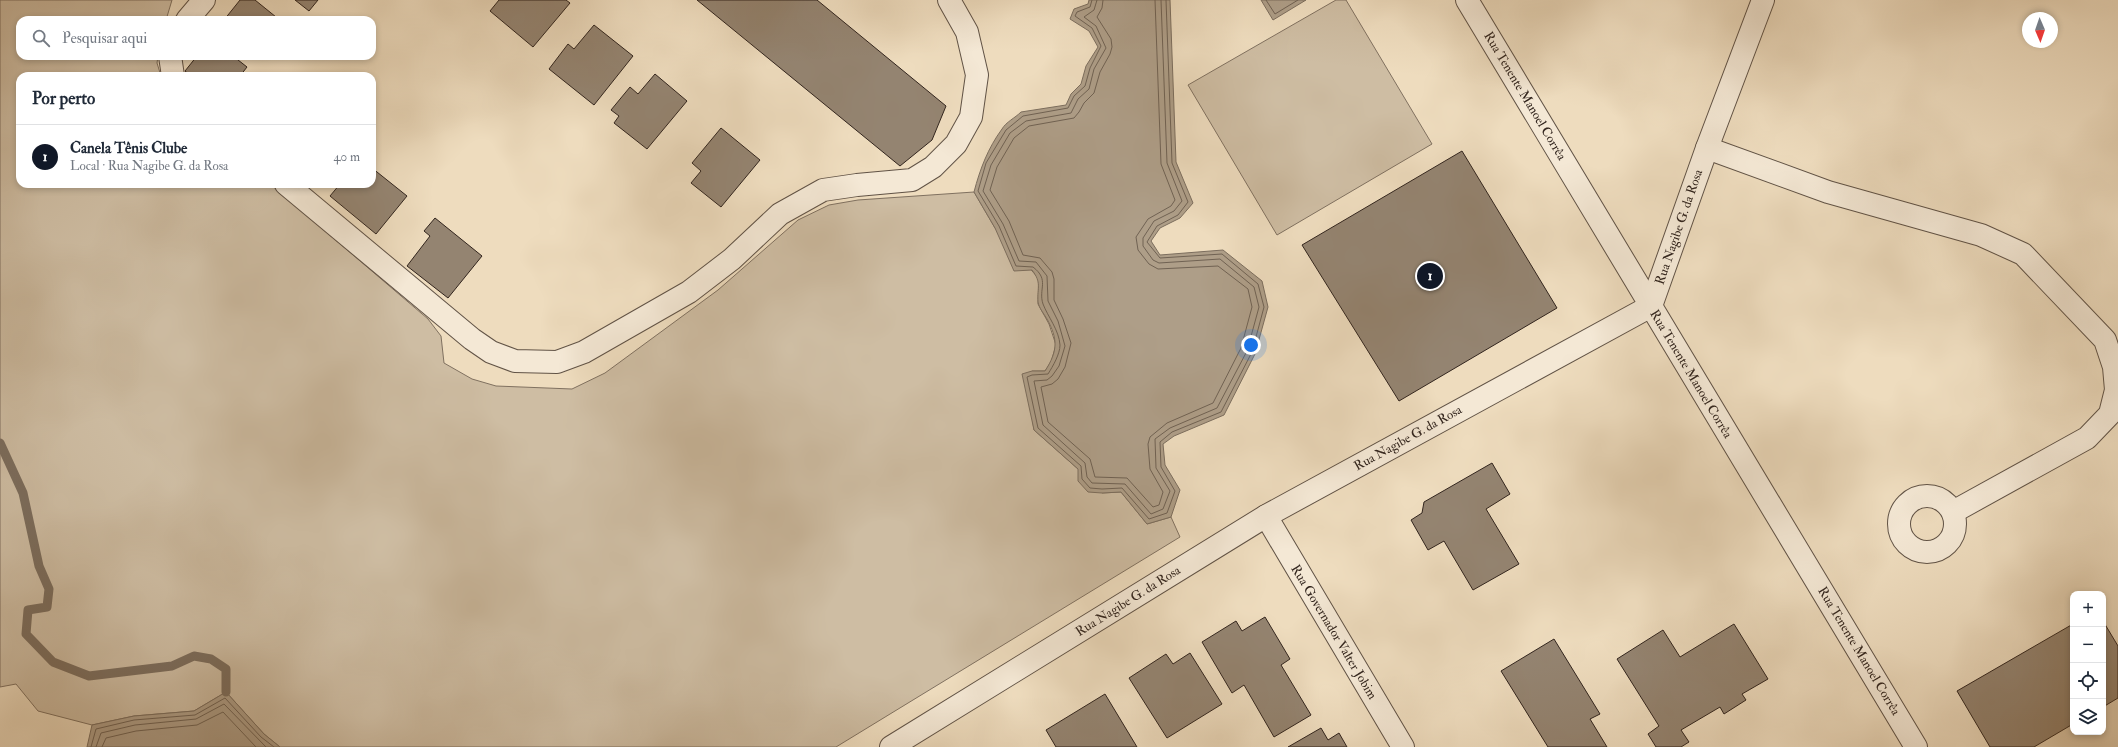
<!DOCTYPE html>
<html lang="pt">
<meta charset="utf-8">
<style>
:root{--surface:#fff;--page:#f6f6f7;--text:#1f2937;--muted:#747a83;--line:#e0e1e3;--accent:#111827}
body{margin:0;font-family:"IM FELL Double Pica",serif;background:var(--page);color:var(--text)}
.controls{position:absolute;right:12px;bottom:12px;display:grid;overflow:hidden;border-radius:8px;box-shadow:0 2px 6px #0003}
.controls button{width:36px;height:36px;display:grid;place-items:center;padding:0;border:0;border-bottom:1px solid var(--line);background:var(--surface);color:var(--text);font:20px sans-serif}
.compass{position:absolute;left:2022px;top:12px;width:36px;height:36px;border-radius:50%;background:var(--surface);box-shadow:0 2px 6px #0003;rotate:178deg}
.you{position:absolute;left:1251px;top:345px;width:14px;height:14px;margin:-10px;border:3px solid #fff;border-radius:50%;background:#1a73e8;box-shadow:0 0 0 6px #1a73e833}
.badge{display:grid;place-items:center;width:26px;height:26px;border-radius:50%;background:var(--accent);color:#fff;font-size:13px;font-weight:700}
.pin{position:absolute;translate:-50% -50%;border:2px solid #fff;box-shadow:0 1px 4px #0006}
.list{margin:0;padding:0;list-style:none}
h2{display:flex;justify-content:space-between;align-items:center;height:52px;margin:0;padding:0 16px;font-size:17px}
h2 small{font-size:13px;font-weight:400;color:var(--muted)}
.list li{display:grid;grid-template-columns:26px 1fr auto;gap:12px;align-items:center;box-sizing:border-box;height:64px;padding:0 16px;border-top:1px solid var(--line)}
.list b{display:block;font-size:15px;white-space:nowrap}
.list p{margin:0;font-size:13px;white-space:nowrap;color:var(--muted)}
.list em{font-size:13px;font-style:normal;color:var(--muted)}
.icon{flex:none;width:22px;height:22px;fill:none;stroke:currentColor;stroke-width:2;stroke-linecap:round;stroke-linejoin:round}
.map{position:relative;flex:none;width:2118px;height:747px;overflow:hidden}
.search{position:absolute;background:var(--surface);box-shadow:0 2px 6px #0003;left:16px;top:16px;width:360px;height:44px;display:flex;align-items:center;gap:10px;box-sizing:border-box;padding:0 14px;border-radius:12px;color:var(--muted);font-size:15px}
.panel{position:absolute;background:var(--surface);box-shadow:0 2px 6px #0003;left:16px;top:72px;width:360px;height:116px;border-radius:12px}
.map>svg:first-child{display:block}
</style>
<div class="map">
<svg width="2118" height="747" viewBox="0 0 2118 747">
<rect width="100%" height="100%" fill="#eedcbe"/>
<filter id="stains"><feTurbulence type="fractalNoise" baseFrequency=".005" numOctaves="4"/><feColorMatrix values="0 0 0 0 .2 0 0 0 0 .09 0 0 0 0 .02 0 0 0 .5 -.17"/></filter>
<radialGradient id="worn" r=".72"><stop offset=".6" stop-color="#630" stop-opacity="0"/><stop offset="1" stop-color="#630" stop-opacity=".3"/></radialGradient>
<g fill="#cebda3" stroke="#807160">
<path d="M0,0h172l-6,20h-146v36h138l-1,7 4,13h-141v108h250l158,135 13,17 3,27 28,16 24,7 76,3 33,-16 113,-83 80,-70 31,-15 29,-5 116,-8 21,36 44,51 -1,25 11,20 7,21 -5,17 -6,9h-13l-1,39 3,20 44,39 24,24 19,-1 26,32 24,-7 9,20 -344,210h-556l-16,-13 -38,-42 -32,19 -60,5 -42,9 -54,-14 -22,-27 -16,3z"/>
<path d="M1336,0h10l86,144 -155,91 -89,-150z"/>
</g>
<g fill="#ae9e88" stroke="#7c6e5e">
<path d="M1089,0h81l6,162 17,41 -13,15 -20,10 -9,13 9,14 63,-5 39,31 6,26 -13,47 -31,61 -50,21 -11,8 2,21 15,25 -9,27 -24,7 -26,-32 -19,1 -14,-1 -10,-11v-12l-44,-39 -12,-56 10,-3h13c13,-20 13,-32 2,-52 -3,-5 -8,-11 -9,-17 -1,-15 4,-19 -6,-32l-18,1 -19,-43 -21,-36c6,-23 14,-44 28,-63 4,-7 13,-11 19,-17l45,-7 5,-11 10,-10 5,-18 12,-19 -9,-16 -19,-12 4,-10 14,-5z"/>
<path d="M1261,0h45l-33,20z"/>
<path d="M226,692l38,42 16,13h-193l5,-22 42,-9 60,-5z"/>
</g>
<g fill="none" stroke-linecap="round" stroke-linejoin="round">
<g stroke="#706253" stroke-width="1">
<path d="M1092,0l-2,7 -13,5 -2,4 17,12 9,18 -11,22 -5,18 -11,10 -6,12 -45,8 -17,14 -20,33 -8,28 21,35 17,40 17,1c17,13 5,22 10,37 5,13 16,26 17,41 0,9 -7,21 -12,29l-16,1 -5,2 11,51 43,38 1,13 8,9 12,1 20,-1 27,31 18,-6 8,-22 -14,-24 -1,-25 12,-10 49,-20 31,-60 12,-45 -6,-23 -36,-30 -62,4 -13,-16 10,-16 21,-11 10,-13 -16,-39 -6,-163"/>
<path d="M1097,0l-3,10 -10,7 12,9 10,22 -12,21 -5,20 -11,10 -7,14 -45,8 -16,12 -19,32 -8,26 20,33 16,37 17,1 11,14 1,25 10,20 7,25 -6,20 -7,10 -5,4 -13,1 9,44 42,38 2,14 5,6 33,1 26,30 12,-5 7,-18 -14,-23 -1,-29 15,-11 47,-20 30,-57 12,-44 -5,-20 -34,-28 -61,4 -6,-3 -10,-14v-8l11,-17 20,-10 8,-10 -15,-38 -6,-163"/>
<path d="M1103,0l-1,8 -5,9 14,22 1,8 -2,7 -10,18 -6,21 -10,10 -5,9 -5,6 -45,8 -15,12 -17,29 -7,23 19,31 14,34 17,3 12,14 2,7v21l9,19 8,24 -6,24 -7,12 -6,5 -11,3 7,35 42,37 5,18 32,1 26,29 6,-2 4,-13 -13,-23 -2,-25 2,-7 17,-14 46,-20 28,-55 11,-41 -4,-18 -30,-23 -60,3 -9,-5 -11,-14 -2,-13 12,-18 23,-13 4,-6 -14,-36 -6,-164"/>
<path d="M1266,0l9,14 23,-14"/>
<path d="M91,747l5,-18 38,-9 61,-5 30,-17 36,39 13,10"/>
<path d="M96,747l5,-14 34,-8 61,-6 28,-15 42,43"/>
<path d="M102,747l4,-9 30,-7 61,-6 26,-13 33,35"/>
</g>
<path stroke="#7c6e5e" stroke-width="9" d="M0,443l23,50 16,73 10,23 -2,18 -19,3 -2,24 27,28 36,14 83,-10 22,-10 17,3 15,10v23"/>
</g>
<g fill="#948471" stroke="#32251e">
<path d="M240,0h15l21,17 -2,3h-50z"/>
<path d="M295,0h23l-9,11z"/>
<path d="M499,0h67l4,3 -37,44 -43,-36z"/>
<path d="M697,0h120l129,106 -14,34 -32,26z"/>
<path d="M594,25l39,31 -39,49 -45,-36 19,-25 6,5z"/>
<path d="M197,56h36l14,11 -7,9h-49l-6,-5z"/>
<path d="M655,74l32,27 -40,48 -33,-26 5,-7 -8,-6 19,-23 8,7z"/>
<path d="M721,128l39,32 -39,47 -30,-24 10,-12 -9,-8z"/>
<path d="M1462,151l95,157 -158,93 -97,-156z"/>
<path d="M372,168l35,28 -31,38 -46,-38 10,-12h32z"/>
<path d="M435,218l47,38 -34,42 -41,-32 23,-30 -6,-5z"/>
<path d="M1492,463l18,31 -24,15 33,55 -46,26 -29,-49 -16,9 -17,-30 11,-7 2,-11z"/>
<path d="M1265,617l25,42 -9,6 30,50 -37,22 -30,-52 -12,8 -30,-51 34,-21 6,10z"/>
<path d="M2103,621l15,25v52l-15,9z"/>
<path d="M1734,624l34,55 -26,15 4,6 -22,14 -4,-7 -39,23 8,12 -8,5h-25l-8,-13 11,-8 -42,-67 46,-29 17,27z"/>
<path d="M2073,624v100l-39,23h-44l-33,-56z"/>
<path d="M1554,639l46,75 -10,5 17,28h-59l-47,-76z"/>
<path d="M1190,653l32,51 -55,34 -38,-60 37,-24 7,10z"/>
<path d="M1105,694l32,53h-81l-10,-17z"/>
<path d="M1321,728l7,12 11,-7 8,14h-59z"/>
</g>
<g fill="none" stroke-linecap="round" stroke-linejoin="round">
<defs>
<g id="minor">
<path d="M1467,0l449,747"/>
<path d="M187,20l17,-20"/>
<path d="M170,56l3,20"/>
<path d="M1707,148l121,44 153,43 42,19 82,86 9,27 2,23 -6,24 -23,24 -134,74"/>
<path d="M286,184l186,155 19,13 24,9 42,1 27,-10 105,-60 43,-33 48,-45 43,-24 34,-5 55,-5 21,-13 23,-23 15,-27 6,-42 -10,-43 -18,-32"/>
<circle cx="1927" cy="524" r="28"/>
<path d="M1266,516l137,231"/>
<path d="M891,747l375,-231 385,-210 56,-158 56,-148"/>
</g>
</defs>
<use href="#minor" stroke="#615346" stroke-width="24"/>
<use href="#minor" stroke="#f4e8d5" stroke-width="22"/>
</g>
<g text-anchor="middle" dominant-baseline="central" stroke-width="3" stroke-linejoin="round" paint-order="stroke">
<g font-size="13" fill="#32251e" stroke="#f4e8d5">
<text transform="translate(1525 96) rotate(59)">Rua Tenente Manoel Corrêa</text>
<text transform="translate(1679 227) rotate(-71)">Rua Nagibe G. da Rosa</text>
<text transform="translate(1691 374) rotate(59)">Rua Tenente Manoel Corrêa</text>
<text transform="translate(1408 438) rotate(-29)">Rua Nagibe G. da Rosa</text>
<text transform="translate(1128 601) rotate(-32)">Rua Nagibe G. da Rosa</text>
<text transform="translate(1334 632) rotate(59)">Rua Governador Valter Jobim</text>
<text transform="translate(1859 651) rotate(59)">Rua Tenente Manoel Corrêa</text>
</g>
</g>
<rect width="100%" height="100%" filter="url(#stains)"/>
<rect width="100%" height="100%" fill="url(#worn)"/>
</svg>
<div class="controls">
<button>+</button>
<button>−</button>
<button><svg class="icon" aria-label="locate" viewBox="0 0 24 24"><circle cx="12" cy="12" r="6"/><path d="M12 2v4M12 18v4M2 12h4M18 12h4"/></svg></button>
<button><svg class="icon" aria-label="layers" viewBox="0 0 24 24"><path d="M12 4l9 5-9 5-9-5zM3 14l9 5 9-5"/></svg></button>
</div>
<svg class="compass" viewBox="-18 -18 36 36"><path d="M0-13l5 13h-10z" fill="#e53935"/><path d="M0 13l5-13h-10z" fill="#747a83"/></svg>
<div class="you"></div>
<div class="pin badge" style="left:1430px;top:276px">1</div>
<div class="search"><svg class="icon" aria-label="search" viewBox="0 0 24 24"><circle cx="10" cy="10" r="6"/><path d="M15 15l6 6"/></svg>Pesquisar aqui</div>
<section class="panel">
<h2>Por perto<small></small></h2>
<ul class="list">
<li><span class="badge">1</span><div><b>Canela Tênis Clube</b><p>Local · Rua Nagibe G. da Rosa</p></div><em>40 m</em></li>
</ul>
</section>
</div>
